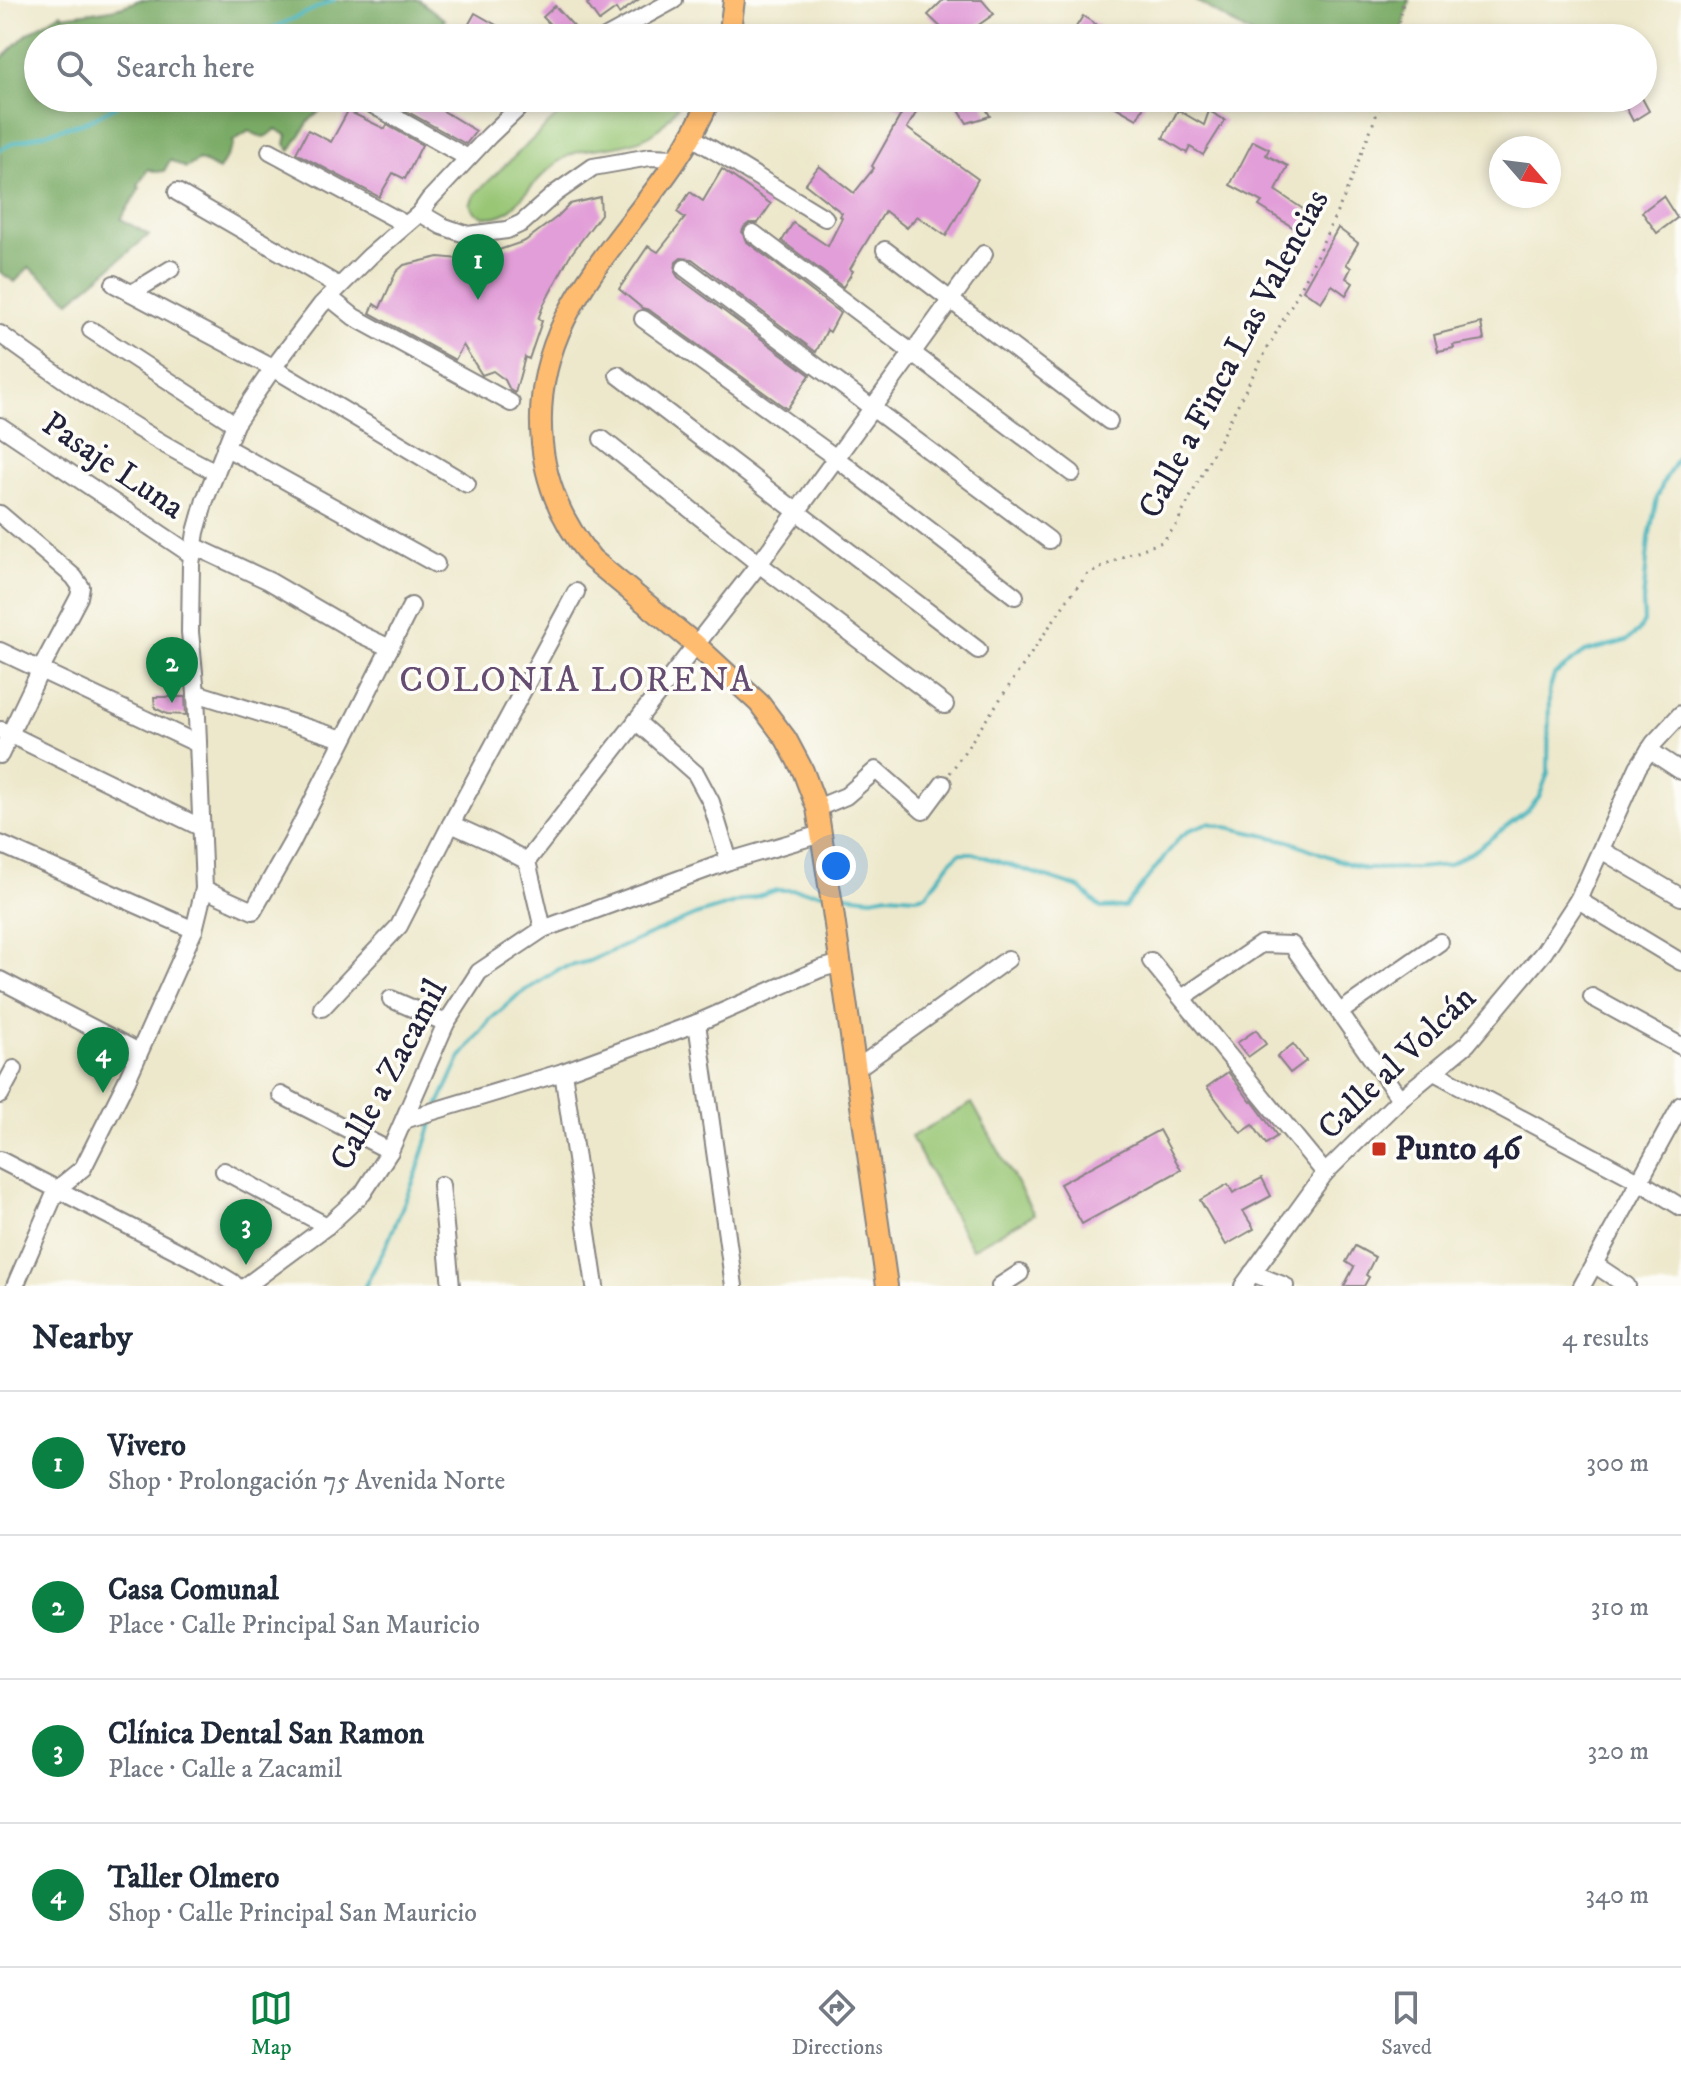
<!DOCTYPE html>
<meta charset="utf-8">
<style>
:root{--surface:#fff;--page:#f2f2f3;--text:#1f2937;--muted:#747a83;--line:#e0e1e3;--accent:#0b8043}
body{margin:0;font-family:"IM FELL DW Pica",serif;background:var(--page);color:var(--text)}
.compass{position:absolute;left:1489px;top:136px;width:72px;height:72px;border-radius:50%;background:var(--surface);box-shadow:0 4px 12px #0003;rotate:118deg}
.you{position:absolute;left:836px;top:866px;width:28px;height:28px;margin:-20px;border:6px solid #fff;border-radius:50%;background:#1a73e8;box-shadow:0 0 0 12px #1a73e833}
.badge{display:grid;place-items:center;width:52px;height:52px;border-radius:50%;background:var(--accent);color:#fff;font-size:26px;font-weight:700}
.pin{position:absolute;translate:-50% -66px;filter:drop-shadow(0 2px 4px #0008)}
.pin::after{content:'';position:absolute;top:42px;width:28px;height:24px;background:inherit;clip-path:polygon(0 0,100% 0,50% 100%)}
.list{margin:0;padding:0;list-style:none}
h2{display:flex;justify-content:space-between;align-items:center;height:104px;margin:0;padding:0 32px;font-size:34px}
h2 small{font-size:26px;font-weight:400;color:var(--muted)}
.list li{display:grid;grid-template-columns:52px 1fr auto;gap:24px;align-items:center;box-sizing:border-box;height:144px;padding:0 32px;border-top:2px solid var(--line)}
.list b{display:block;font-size:30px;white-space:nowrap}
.list p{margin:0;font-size:26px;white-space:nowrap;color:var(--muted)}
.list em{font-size:26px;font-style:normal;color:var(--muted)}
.icon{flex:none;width:44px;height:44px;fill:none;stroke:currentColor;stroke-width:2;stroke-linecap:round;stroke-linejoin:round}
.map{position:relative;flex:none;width:1681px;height:1286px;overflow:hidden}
.search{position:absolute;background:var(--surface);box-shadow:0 4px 12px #0003;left:24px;right:24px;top:24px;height:88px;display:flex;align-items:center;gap:20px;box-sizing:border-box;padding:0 28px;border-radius:44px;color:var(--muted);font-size:30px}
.sheet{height:680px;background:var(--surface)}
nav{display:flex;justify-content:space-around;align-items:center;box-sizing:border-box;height:112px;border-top:2px solid var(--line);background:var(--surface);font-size:22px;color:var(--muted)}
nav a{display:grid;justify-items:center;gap:4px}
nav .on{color:var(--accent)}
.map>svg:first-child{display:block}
</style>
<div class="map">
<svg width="1681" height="1286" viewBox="0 0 1681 1286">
<rect width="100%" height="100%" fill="#fdfcf7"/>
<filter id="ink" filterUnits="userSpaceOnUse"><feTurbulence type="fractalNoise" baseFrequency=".0125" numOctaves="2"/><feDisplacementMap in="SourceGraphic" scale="16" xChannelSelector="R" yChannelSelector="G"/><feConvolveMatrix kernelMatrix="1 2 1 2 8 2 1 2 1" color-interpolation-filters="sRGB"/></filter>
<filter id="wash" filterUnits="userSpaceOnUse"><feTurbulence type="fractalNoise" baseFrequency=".006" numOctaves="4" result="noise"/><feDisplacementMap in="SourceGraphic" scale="32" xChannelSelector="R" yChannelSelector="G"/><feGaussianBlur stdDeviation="1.8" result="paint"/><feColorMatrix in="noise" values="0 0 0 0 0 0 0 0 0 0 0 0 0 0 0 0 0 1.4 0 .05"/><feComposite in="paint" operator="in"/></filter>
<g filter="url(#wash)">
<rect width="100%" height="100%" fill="#ede8cb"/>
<g fill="#98c674" stroke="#5d7458" stroke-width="2">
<path d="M576,98h107c-22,34 -33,43 -74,49 -15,2 -29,2 -43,10 -16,9 -29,24 -41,37 -6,6 -11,14 -18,18 -13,7 -31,8 -37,-8l5,-10z"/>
<path d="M972,1103l62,111 -62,35 -61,-112z"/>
</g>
<g fill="#7aab66" stroke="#4e6650" stroke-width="2">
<path d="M139,0h280l26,20 -17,18h-390v60h297l-25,22 -20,31 -5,-7 2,-9 -11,-6c-12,11 -13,9 -27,2l-17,11 2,2 -15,26 -20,-10 -13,8 -16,-8 -6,11 -8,1 -8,-3 -10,17 2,2 -19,31 28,16 -79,66 -41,-34 -14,15 -15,-10v-212l26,-25 35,-22 3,3c24,-4 53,-5 75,-16z"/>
<path d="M1195,0h214l-8,38h-144z"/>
</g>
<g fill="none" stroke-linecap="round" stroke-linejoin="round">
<g stroke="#43b3bc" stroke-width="4">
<path d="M251,38l83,-38"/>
<path d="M0,150l13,-7 75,-22 43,-23"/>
<path d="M837,894l35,4 16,-3 28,2 10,-2 25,-34 9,-8h12l108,35 21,20 24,-1 55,-70 12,-8 17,-6 80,18 46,18 30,10 53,-1 30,-3 29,-16 51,-39 11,-13 9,-24 1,-81 5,-17 31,-23 41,-11 13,-10 5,-10 -1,-19 6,-64 8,-40 6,-15 18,-31"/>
<path d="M438,1106l23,-49 29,-37 28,-25 41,-26 30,-8 106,-46 82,-25h19l28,3"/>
<path d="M365,1286l21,-40 30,-71 19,-61"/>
</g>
</g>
<g id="blocks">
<g fill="#e29ed8">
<path d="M593,0h45l-19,14 -3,-5 -17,12 -12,-17z"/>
<path d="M943,0h39l12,14 -34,24h-8l-24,-23z"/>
<path d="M555,6l24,26 -7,6h-9l-20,-21z"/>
<path d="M475,13l28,16 -5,9h-37z"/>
<path d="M1083,16l34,22h-48z"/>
<path d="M383,98h39l54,33 -10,13z"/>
<path d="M881,98h44l-18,30 71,51 -32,57 -29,-20 -10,12 -22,-17 -35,58 3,2 -10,16 -61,-46 11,-18 35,23 14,-28 -2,-2 2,-3 -37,-29 14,-18 35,27 20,-25 -2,-2 31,-55z"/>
<path d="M966,98h14l10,18 -23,7 -14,-22z"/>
<path d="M1100,98h48l-11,21z"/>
<path d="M1621,98h21l7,13 -16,10z"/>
<path d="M1178,110l26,15 5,-14 16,9 -22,35 -13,-8 -3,6 -24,-15z"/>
<path d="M348,111l37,18 2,-4 35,20 -17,34 -12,-6 -14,24 -83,-44 12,-23 23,12z"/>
<path d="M1253,141l16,8 -3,6 22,11 -12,25 36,24 -10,18 -43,-27 3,-4 -32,-17z"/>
<path d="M722,169l49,35 -13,19h-9l-5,4 -2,5 4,9 94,72 -10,19 -3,-2 -11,22 -124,-93 -11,-1 -5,4 -1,10 3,5 132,98 -23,34 -138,-99 -7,-2 -23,-19 29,-43 10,6 27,-34 -8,-6 13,-20 13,9z"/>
<path d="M1663,196l14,22 -20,15 -15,-21z"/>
<path d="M600,197l1,17 -32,43 -25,47 -6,15 4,2 -13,38 -4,-2 -10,36 -5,-3 -5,-10 -12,-9 -11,4 -19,-30 -8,15 -85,-47 4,-9 6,4 16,-36 8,-7 35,-8 20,2 7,-4 33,-5 26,-9 32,-24 13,-13z"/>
<path d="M1338,228l20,15 -12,21 5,4 -5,10 7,5 -7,12 -14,-10 -11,17 -18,-12z"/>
<path d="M1481,323l3,17 -31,5 1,3 -16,3 -4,-16z"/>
<path d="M154,697h31l1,18 -19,-1 -12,-6z"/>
<path d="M1256,1030l10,14 -18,13 -11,-14z"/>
<path d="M1293,1044l13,17 -16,12 -13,-16z"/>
<path d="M1228,1072l23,30 1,-1 9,12 16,23 -11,8 -13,-19 -12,8 -34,-46z"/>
<path d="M1159,1130l22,40 -99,54 -22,-40z"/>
<path d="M1262,1178l9,18 -28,15 11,18 -28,16 -26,-45 28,-16 5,9z"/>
<path d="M1355,1246l20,11 -9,18 3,2 -5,9h-20l10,-19 -8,-5z"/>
</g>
</g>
</g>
<g filter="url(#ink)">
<use href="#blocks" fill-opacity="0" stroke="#888583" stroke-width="2"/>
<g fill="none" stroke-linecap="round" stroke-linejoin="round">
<defs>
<g id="minor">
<path d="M605,38l69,-38"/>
<path d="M364,100l104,58"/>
<path d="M692,137l133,81"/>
<path d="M270,151l135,73"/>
<path d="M177,192l162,94"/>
<path d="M420,213l22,13 26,9 39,-5 15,-7 34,-30 37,-26 57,-10 28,1"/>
<path d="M753,233l319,240"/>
<path d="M885,250l224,171"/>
<path d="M685,268l364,272"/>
<path d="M114,284l159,84 194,116"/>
<path d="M132,293l39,-24"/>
<path d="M329,297l25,20 157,86"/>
<path d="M643,319l193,139 179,138"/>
<path d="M91,330l144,94"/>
<path d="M0,334c69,50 139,100 216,138"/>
<path d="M618,375l360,275"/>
<path d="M0,426l192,129"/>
<path d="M602,439l157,125 186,141"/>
<path d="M225,447l211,117"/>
<path d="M0,514l74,63 7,10 -2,10 -39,74 -40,84"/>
<path d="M194,546l75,35 91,53 30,14"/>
<path d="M0,651l198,93"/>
<path d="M196,693l147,46"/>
<path d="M636,721l60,53 15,28 18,59"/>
<path d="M1,730l199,97"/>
<path d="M1649,750l32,21"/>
<path d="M817,808l29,-12 30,-26 47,41 20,-27"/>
<path d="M451,824l42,19 34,18"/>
<path d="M0,844l194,86"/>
<path d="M1601,850l80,47"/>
<path d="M204,889l49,22 38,-67 120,-238"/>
<path d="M1578,900l103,62"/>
<path d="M543,929l-16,-68 232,-297 225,-310"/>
<path d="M1151,961l174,212"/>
<path d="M0,980l139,72"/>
<path d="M1592,997l89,49"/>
<path d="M1182,998l79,-54 31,1 108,154"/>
<path d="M391,999l55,24"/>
<path d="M322,1008l77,-82 52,-102 125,-232"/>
<path d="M1340,1012l100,-70"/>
<path d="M697,1023l37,263"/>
<path d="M856,1069l152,-110"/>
<path d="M563,1072l32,214"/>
<path d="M1434,1072l205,109 42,26"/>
<path d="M0,1095l14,-26"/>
<path d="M281,1095l109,56"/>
<path d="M404,1120l159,-48 134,-49 123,-54 21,-6"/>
<path d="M0,1160l199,102 33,20 4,4"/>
<path d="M224,1171l103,55"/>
<path d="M441,1185l10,101"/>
<path d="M1594,1264l33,22"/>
<path d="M1252,1273l33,13"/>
<path d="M15,1286l42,-97 26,-21 44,-88 67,-150 10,-41 -8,-196 -6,-61 1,-68 5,-32 9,-32 30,-76 38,-56 48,-63 49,-49 50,-43 9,-13 60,-64 40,-38"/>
<path d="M246,1286l81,-60 36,-33 27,-42 56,-128 33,-51 64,-43 186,-68 92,-27"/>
<path d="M1000,1286l20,-13"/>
<path d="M1243,1286l82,-113 75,-74 67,-55 77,-92 34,-52 60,-133 16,-24 27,-29"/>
<path d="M1582,1286l99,-181"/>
</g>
<g id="major">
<path d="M729,38l5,-38"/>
<path d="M710,98c-50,123 -183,194 -168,345 4,43 22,82 50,116l103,85 64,59 27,36 17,32 14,37 16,103 54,375"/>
</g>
</defs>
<use href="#minor" stroke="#888583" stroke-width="20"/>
<use href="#major" stroke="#888583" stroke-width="24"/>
<g stroke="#888583" stroke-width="3" stroke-dasharray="2 6" stroke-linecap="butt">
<path d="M1397,38l6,-38"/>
<path d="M950,773l120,-177 17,-21 39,-20 36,-13 13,-15 77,-150 55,-101 38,-81 38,-97"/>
</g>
<use href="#minor" stroke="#fff" stroke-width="16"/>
<use href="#major" stroke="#febc70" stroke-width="20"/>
</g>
</g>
<rect fill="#c8321e" stroke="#fdfcf7" stroke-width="3" x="1371" y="1141" width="16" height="16" rx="4"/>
<g text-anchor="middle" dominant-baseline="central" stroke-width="7" stroke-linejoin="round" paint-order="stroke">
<g font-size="34" fill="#22223b" stroke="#fdfcf7">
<text transform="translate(1234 354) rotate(-62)">Calle a Finca Las Valencias</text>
<text transform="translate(113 466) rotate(34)">Pasaje Luna</text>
<text transform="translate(1397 1063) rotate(-44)">Calle al Volcán</text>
<text transform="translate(389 1075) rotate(-62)">Calle a Zacamil</text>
</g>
<g font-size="34" font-weight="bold" fill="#22223b" stroke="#fdfcf7" text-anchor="start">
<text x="1395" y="1149">Punto 46</text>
</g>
<g font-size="36" letter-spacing="2" fill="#654d72" stroke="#fdfcf7">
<text x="577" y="680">COLONIA LORENA</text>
</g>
</g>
</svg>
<svg class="compass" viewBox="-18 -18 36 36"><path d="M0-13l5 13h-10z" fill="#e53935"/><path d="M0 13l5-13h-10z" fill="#747a83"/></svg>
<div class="you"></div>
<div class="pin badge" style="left:478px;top:300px">1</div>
<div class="pin badge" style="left:172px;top:703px">2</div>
<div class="pin badge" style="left:246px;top:1265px">3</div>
<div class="pin badge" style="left:103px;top:1093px">4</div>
<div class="search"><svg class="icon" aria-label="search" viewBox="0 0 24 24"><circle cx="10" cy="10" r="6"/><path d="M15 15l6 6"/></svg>Search here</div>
</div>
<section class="sheet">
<h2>Nearby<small>4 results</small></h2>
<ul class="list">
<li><span class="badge">1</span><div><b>Vivero</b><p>Shop · Prolongación 75 Avenida Norte</p></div><em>300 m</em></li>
<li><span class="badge">2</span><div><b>Casa Comunal</b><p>Place · Calle Principal San Mauricio</p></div><em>310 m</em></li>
<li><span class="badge">3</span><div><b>Clínica Dental San Ramon</b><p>Place · Calle a Zacamil</p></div><em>320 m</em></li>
<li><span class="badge">4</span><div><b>Taller Olmero</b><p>Shop · Calle Principal San Mauricio</p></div><em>340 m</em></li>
</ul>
</section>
<nav>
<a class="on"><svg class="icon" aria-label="map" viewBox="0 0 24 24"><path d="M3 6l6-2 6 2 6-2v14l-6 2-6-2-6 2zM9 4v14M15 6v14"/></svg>Map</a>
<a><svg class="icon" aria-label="directions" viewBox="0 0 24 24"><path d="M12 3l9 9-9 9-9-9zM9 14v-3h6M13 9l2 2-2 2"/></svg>Directions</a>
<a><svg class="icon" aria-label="saved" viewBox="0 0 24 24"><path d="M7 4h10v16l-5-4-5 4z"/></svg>Saved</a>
</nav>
